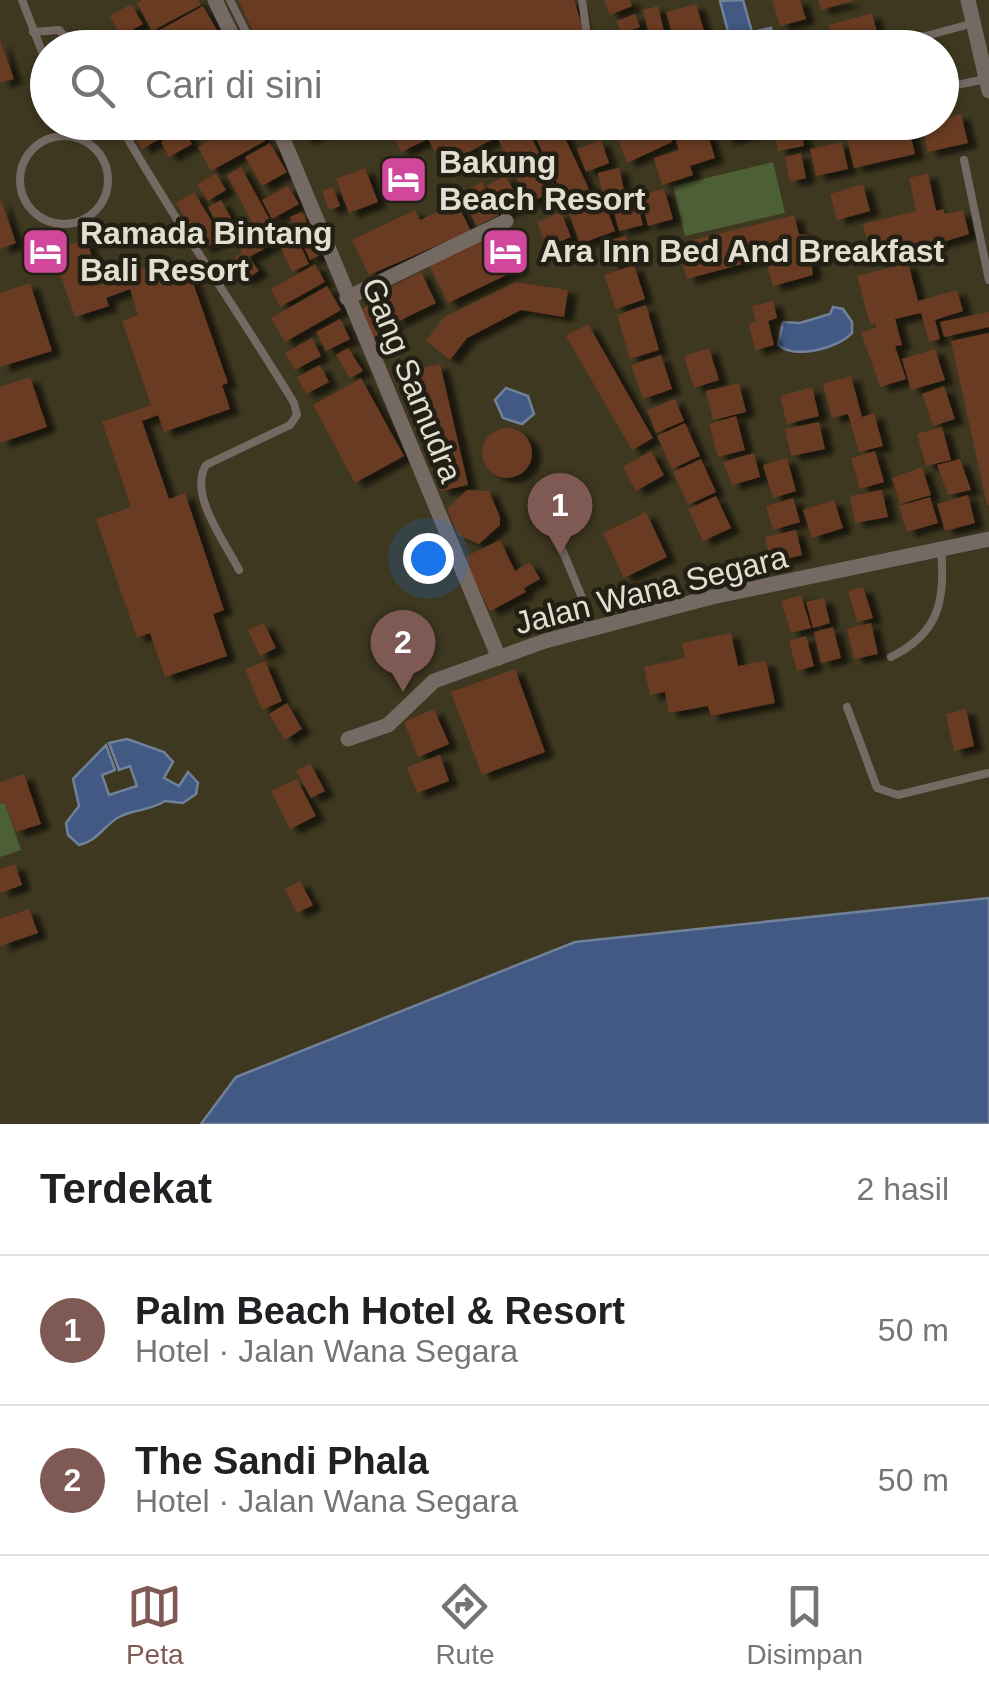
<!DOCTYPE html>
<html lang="id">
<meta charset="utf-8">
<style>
:root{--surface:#fff;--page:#f6f6f6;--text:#202124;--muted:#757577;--line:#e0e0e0;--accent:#7f5953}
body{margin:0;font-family:Helvetica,sans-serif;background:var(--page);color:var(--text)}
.you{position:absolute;left:428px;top:558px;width:35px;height:35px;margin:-25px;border:8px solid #fff;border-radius:50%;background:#1a73e8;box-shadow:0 0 0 15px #1a73e833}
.badge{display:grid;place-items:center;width:65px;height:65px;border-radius:50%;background:var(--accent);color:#fff;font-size:32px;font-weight:700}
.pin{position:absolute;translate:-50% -82px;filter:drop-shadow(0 2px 5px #0008)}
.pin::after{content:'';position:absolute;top:52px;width:35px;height:30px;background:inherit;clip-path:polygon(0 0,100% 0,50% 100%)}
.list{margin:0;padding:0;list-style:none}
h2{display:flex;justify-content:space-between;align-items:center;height:130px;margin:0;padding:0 40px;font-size:42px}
h2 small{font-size:32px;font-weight:400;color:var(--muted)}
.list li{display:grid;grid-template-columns:65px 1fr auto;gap:30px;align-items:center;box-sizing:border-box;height:150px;padding:0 40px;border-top:2px solid var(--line)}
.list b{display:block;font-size:38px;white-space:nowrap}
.list p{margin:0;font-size:32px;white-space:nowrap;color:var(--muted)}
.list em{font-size:32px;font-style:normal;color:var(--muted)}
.icon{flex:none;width:55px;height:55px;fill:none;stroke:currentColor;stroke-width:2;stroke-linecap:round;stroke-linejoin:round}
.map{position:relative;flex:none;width:989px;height:1124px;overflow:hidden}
.search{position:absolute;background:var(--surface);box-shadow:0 2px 8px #0004;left:30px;right:30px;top:30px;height:110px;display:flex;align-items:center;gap:25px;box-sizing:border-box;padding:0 35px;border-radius:55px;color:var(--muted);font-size:38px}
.sheet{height:430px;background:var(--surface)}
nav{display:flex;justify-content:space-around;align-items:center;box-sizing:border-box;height:140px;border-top:2px solid var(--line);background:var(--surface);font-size:28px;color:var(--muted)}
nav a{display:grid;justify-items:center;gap:5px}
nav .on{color:var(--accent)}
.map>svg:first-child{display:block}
</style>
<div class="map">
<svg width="989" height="1124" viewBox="0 0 989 1124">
<defs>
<filter id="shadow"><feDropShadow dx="9" dy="5" stdDeviation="2.5" flood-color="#0009"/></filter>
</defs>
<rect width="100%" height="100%" fill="#3e3820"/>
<g fill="#4d6035">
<path d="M773,162l12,51 -100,23 -12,-50z"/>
<path d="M5,803l16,47 -21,7v-53z"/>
</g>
<g fill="#415983" stroke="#71819a" stroke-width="2.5">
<path d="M743,0l9,32 19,-4 5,19h-44l-12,-46z"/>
<path d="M833,307l10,2 9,13v11c-15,16 -57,26 -74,12l5,-23 17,1 30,-9z"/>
<path d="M506,388l22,8 6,18 -12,10 -19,-6 -8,-18z"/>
<path d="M127,739l37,13 9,10 -9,16 15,8 9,-14 10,11 -2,11 -13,9 -18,-2c-16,10 -31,8 -46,16 -16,9 -21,24 -40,28l-11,-10 -2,-12 13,-17 -6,-27 33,-34 9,25 -13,5 7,20 28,-9 -7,-20 -11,4 -10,-27z"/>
<path d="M989,898v226h-788l35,-47 339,-135z"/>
</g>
<g fill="#693a23" filter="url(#shadow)">
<path d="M142,0h56l3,5 -49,26 -15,-28z"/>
<path d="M238,0h336l10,32 -31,16h-149l-2,-6 -11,6h-130z"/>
<path d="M604,0h26l2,6 -22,9z"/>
<path d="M772,0h28l6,19 -26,7z"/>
<path d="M818,0h35v1l-32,9z"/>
<path d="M131,4l12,20 -22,12 -11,-20z"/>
<path d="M696,4l8,27 -30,9 -8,-28z"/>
<path d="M203,6l24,42h-26l-5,-8 -13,8h-15l-10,-17z"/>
<path d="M658,6l6,25 -15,3 -6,-24z"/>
<path d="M872,13l9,35h-46l-6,-23z"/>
<path d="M635,14l5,13 -19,7 -4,-13z"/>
<path d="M104,28l11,20h-19l-6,-11z"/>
<path d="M0,40l14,39 -14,4z"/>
<path d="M961,114l7,29 -40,9 -7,-28z"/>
<path d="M242,122h12l11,19 -54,30 -13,-24z"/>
<path d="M388,122h31l7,18 -25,12z"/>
<path d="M455,122h69l33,68 -28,13 -32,-66 -46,25 -8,-15 -8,5 -8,-15z"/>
<path d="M644,122h21l7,20 -45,21 -8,-22 18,-6 -4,-9z"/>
<path d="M721,122h31l3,11 -30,7z"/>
<path d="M800,122l4,24 -26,5 -5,-27z"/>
<path d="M807,122h31l1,4 -31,6z"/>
<path d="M297,123h47l-39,16z"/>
<path d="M558,123l31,66 -24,11 -31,-66z"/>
<path d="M908,124l7,30 -61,14 -7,-29z"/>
<path d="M155,128l6,10 -19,11 -5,-10z"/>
<path d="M184,129l8,15 -23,13 -8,-15z"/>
<path d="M707,132l8,26 -25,8 3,9 -31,10 -8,-27 25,-8 -3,-9z"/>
<path d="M601,140l8,23 -23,9 -9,-23z"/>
<path d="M842,142l6,27 -32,7 -6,-27z"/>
<path d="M270,143l17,29 -25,14 -17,-29z"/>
<path d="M801,153l5,25 -16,4 -5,-25z"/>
<path d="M241,167l29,53 -15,8 -28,-53z"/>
<path d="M365,168l13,34 -29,11 -13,-34z"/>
<path d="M619,168l5,22 -21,5 -5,-22z"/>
<path d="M216,173l10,17 -18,11 -11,-16z"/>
<path d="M928,173l8,38 7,-2 2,5 18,-4 6,24 -58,18 -2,-8 -39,10 -7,-30 53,-13 -7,-33z"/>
<path d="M506,176l15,29 -19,10 -15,-30z"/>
<path d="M482,182l17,33 -22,11 -17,-32z"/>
<path d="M863,184l7,27 -33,9 -7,-26z"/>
<path d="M288,186l11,18 -27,15 -10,-19z"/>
<path d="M333,187l7,19 -11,4 -7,-19z"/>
<path d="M664,189l9,30 -25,7 -8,-31z"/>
<path d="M194,192l28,46 -18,11 -28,-46z"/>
<path d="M635,194l8,31 -24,6 -8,-31z"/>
<path d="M0,197l16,46 -16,6z"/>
<path d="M603,198l12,33 -35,13 -12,-34z"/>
<path d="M221,200l19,34 -14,7 -18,-34z"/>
<path d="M457,203l14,28 -102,44 -17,-35 63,-30 5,10z"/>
<path d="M302,212l20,42 -12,6 -20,-43z"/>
<path d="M561,212l10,25 -24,10 -10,-25z"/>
<path d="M794,215l5,19 9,1 5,40 -40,11 -8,-28 -78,21 -10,-35z"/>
<path d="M290,223l19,41 -17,8 -19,-41z"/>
<path d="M501,227l20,41 -73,35 -20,-40z"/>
<path d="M269,231l6,12 -26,14 10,14 -15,10 -13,-20 11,-8 -4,-7z"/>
<path d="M626,236l7,24 -22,6 -7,-24z"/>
<path d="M86,239l15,43 57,-19 7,20 25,-9 38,109 -6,2 8,24 -66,23 -6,-17 -16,6 27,78 16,-6 39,117 -11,4 14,42 -62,21 -15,-44 -13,5 -41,-119 35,-12 -29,-85 49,-17 -29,-84 16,-6 -8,-26 -24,9 3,8 -34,11 -23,-67z"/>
<path d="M908,263l10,38 39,-11 6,21 -28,9 5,19 -11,3 -8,-29 -26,6 7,26 -7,1 11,33 -26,8 -19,-55 15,-4 -1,-5 -5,1 -13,-48z"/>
<path d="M315,264l10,18 -45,25 -9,-18z"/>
<path d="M634,265l11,34 -29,10 -12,-34z"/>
<path d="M421,272l15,31 -39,19 -15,-31z"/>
<path d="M516,282l52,8 -4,27 -43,-7 -54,28 -17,22 -24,-19 18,-24z"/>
<path d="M30,283l22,68 -52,16v-74z"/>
<path d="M327,286l14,24 -56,32 -14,-24z"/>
<path d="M381,299l14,27 -26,14 -14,-27z"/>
<path d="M773,301l4,17 -9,3 6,24 -19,5 -6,-26 7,-2 -4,-16z"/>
<path d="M646,305l13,45 -29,9 -13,-44z"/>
<path d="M989,312v15l-45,10 -4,-15z"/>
<path d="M340,319l10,20 -24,12 -10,-19z"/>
<path d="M588,324l65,114 -21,12 -66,-114z"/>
<path d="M989,333v172h-2l-36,-164z"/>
<path d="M312,338l9,18 -26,14 -10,-17z"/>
<path d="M348,348l15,23 -13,7 -14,-23z"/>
<path d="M709,348l10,32 -25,8 -10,-32z"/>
<path d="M935,349l10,31 -34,10 -9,-31z"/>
<path d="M661,355l11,34 -29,10 -12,-34z"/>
<path d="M440,364l28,121 -27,6 -28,-121z"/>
<path d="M320,365l9,17 -23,12 -9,-17z"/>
<path d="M851,376l11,41 12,-4 9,33 -24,6 -11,-38 -16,4 -9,-34z"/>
<path d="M30,377l17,50 -47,16v-56z"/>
<path d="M361,378l43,78 -49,27 -42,-78z"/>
<path d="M739,383l7,29 -33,8 -7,-29z"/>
<path d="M944,386l11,33 -22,7 -11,-32z"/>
<path d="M812,387l7,29 -32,8 -7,-28z"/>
<path d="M675,399l9,22 -28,12 -9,-23z"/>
<path d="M736,416l9,34 -27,7 -9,-33z"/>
<path d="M819,422l6,27 -34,7 -6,-27z"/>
<path d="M685,423l15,33 -28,13 -15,-33z"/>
<path d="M942,427l9,33 -25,6 -9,-32z"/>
<circle cx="507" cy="453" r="25"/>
<path d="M651,451l13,24 -28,16 -13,-24z"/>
<path d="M875,451l9,31 -24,7 -9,-31z"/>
<path d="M754,453l6,24 -28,8 -9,-23z"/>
<path d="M787,458l9,33 -23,7 -10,-33z"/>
<path d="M701,459l15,33 -28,13 -15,-33z"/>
<path d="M960,459l11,31 -23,5 -11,-30z"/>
<path d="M922,467l9,28 -31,9 -8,-26z"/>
<path d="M467,490l22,1 11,26v8l-21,19 -21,-9 -11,-26z"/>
<path d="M882,490l6,27 -33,6 -5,-27z"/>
<path d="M968,495l7,28 -30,8 -8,-27z"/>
<path d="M716,496l15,32 -28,13 -15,-32z"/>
<path d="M930,497l8,26 -31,9 -8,-26z"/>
<path d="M793,498l7,24 -27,8 -7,-24z"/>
<path d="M834,500l9,28 -31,10 -9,-28z"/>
<path d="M646,512l21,45 -43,21 -21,-45z"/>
<path d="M796,530l6,25 -31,8 -6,-26z"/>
<path d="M500,540l15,31 15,-9 10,17 -16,9 2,4 -36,19 -27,-53z"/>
<path d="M863,587l10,31 -16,4 -9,-31z"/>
<path d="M801,595l10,33 -20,5 -10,-32z"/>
<path d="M824,598l6,25 -17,5 -7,-26z"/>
<path d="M264,623l12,25 -16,8 -12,-26z"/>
<path d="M871,623l7,31 -24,5 -7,-30z"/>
<path d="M833,627l8,31 -20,5 -7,-31z"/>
<path d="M731,633l7,33 28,-5 9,42 -64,13 -3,-10 -39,7 -4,-21 -15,3 -6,-28 41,-9 -3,-15z"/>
<path d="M806,636l8,30 -17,5 -8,-30z"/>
<path d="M265,661l17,40 -20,9 -17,-41z"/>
<path d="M515,669l30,83 -63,23 -31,-83z"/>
<path d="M287,703l15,26 -17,11 -16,-26z"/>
<path d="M434,709l15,35 -31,13 -14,-35z"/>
<path d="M966,709l8,37 -20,5 -8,-37z"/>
<path d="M440,755l9,26 -32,12 -10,-26z"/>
<path d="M310,763l15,28 -14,7 -15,-27z"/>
<path d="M24,774l17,50 -25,8 -11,-30 -5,2v-22z"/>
<path d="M297,779l19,37 -26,13 -19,-38z"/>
<path d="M15,864l7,21 -22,8v-24z"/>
<path d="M300,881l13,24 -16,8 -12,-24z"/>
<path d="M29,909l9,24 -38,13v-27z"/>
</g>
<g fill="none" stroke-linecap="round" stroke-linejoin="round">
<g stroke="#756964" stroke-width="8">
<path d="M22,0l26,67"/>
<path d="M230,0l24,48"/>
<path d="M33,32l26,-2 16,18"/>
<path d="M570,48l17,-13 -5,-35"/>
<path d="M919,48l3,-11 52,-14"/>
<path d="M942,88l44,-9"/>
<path d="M118,122c55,97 119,187 176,281l3,12 -7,10 -84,40c-18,29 19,77 33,105"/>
<circle cx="64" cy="180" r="44"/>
<path d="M964,160l25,120"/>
<path d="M561,547l25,60 3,21"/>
<path d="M891,657c47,-23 55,-56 50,-106"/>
<path d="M847,707l30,81 21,7 90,-22"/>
</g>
<g stroke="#756964" stroke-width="15">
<path d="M215,0l23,48"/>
<path d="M968,0l21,91"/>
<path d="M276,122l223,536"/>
<path d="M347,298l159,-77"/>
<path d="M348,739l40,-14 46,-44 111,-40 167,-44 277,-58"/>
</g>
</g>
<defs>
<symbol id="hotel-square" viewBox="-11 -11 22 22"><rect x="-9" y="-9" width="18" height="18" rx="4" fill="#d1479c" stroke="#221f15"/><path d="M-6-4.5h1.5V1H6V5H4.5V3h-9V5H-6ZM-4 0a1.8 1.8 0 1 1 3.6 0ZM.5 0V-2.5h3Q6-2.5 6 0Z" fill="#fff"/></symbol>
</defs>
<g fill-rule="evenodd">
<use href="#hotel-square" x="376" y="152" width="55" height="55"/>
<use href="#hotel-square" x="18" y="224" width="55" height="55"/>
<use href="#hotel-square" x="478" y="224" width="55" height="55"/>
</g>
<g text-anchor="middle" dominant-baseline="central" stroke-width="9" stroke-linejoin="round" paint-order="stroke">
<g font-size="32" font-weight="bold" fill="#e2ded0" stroke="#221f15" text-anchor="start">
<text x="439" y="162">Bakung<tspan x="439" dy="37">Beach Resort</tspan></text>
<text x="80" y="233">Ramada Bintang<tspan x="80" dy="37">Bali Resort</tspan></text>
<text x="540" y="251">Ara Inn Bed And Breakfast</text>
</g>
<g font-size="32" fill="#e2ded0" stroke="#221f15">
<text transform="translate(412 380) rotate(68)">Gang Samudra</text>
<text transform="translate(651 590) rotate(-14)">Jalan Wana Segara</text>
</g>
</g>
</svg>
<div class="you"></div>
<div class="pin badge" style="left:560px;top:555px">1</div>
<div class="pin badge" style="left:403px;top:692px">2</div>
<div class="search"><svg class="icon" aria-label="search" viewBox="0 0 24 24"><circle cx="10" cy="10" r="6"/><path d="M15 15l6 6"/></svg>Cari di sini</div>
</div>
<section class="sheet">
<h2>Terdekat<small>2 hasil</small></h2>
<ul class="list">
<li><span class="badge">1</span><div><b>Palm Beach Hotel &amp; Resort</b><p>Hotel · Jalan Wana Segara</p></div><em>50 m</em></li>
<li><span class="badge">2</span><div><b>The Sandi Phala</b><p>Hotel · Jalan Wana Segara</p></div><em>50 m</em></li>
</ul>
</section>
<nav>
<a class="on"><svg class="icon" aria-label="map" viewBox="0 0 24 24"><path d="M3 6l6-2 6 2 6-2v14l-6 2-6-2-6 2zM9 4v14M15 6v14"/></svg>Peta</a>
<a><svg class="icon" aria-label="directions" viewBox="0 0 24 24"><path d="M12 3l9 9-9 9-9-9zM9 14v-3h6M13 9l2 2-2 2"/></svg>Rute</a>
<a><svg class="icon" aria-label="saved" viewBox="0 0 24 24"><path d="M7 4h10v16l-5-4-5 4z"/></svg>Disimpan</a>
</nav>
